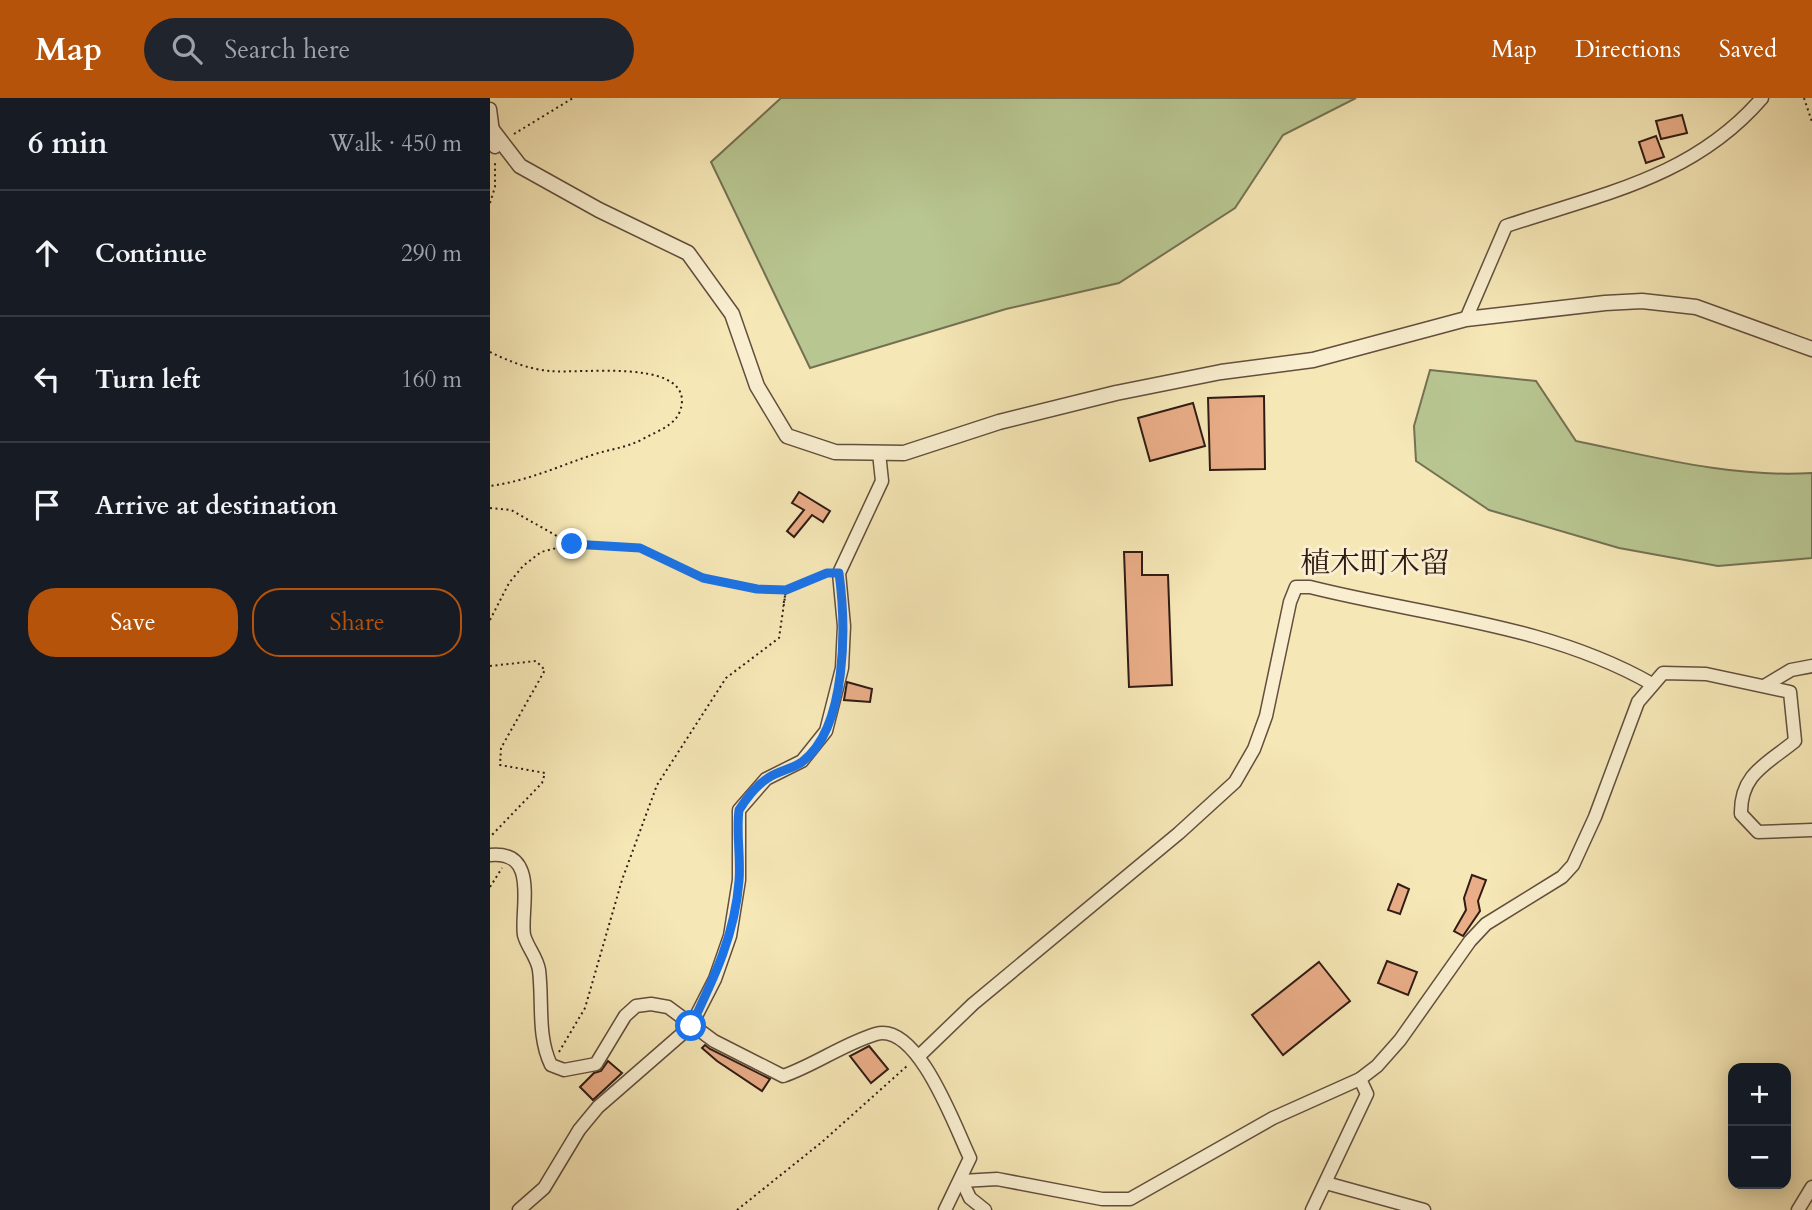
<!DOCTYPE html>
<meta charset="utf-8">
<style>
:root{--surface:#171b24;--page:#20242c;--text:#f1f3f6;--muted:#9ea1a6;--line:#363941;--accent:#b45309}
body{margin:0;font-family:Cardo,"Noto Serif JP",serif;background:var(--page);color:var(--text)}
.controls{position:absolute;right:21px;bottom:21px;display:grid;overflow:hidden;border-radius:14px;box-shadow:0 4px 18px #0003}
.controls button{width:63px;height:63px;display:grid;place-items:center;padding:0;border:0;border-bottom:2px solid var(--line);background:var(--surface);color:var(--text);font:35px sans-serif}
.stop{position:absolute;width:21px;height:21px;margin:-16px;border:5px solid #1a73e8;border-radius:50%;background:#fff}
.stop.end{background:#1a73e8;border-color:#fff;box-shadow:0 2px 7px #0008}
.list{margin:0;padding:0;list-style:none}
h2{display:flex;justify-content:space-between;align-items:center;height:91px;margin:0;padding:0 28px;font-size:30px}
h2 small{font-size:23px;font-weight:400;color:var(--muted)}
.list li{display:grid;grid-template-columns:46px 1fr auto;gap:21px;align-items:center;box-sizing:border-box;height:126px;padding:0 28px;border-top:2px solid var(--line)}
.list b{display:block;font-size:26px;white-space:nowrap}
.list em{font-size:23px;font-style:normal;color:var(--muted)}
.actions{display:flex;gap:14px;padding:21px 28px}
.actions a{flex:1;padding:16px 0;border:2px solid var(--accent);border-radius:28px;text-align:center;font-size:24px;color:var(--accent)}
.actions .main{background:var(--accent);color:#fff}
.icon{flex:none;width:38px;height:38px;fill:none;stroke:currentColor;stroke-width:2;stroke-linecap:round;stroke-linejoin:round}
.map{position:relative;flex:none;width:1322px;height:1112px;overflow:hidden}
header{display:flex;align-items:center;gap:42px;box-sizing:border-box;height:98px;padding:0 35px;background:var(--accent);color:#fff}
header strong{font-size:33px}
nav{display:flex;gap:38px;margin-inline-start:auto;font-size:24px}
.search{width:490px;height:63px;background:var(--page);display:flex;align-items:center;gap:18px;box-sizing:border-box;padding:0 24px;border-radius:38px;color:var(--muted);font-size:26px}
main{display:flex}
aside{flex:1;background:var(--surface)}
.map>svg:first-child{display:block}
</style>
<header>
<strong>Map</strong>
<div class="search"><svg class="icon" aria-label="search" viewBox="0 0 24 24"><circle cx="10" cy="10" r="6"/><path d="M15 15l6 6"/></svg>Search here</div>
<nav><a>Map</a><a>Directions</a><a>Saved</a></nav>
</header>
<main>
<aside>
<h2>6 min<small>Walk · 450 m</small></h2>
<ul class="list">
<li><svg class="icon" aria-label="ahead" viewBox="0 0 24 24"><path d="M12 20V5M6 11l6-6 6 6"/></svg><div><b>Continue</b></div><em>290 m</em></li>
<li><svg class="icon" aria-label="left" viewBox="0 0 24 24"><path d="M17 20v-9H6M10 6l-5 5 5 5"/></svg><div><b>Turn left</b></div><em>160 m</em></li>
<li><svg class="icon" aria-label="arrive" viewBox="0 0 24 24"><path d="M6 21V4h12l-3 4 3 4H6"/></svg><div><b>Arrive at destination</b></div></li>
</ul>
<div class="actions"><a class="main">Save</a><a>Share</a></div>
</aside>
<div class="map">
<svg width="1322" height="1112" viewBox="0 0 1322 1112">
<rect width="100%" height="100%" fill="#f6e7b6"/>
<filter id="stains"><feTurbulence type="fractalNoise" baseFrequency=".00286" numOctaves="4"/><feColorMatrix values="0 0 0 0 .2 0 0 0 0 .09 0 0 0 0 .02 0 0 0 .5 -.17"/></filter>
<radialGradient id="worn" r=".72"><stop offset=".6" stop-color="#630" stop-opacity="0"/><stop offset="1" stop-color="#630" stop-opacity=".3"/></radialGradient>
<g fill="#b8c691" stroke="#747153" stroke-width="2">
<path d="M291,0h575l-73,37 -48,73 -116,75 -113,26 -196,59 -99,-206z"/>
<path d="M940,272l106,11 40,60c78,16 156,37 236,32v85l-94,8 -99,-18 -130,-38 -73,-49 -2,-35z"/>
</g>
<g fill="#e9ad87" stroke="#301c15" stroke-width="2">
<path d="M1192,17l5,18 -26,6 -5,-18z"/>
<path d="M1166,38l8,21 -18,6 -7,-21z"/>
<path d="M774,298l1,73 -55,1 -2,-72z"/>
<path d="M703,305l12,43 -55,15 -12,-43z"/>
<path d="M309,394l31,19 -7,11 -11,-7 -18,22 -7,-6 17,-21 -12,-7z"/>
<path d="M634,454h18v23h26l4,110 -43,2z"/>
<path d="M357,584l25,7 -2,13 -26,-2z"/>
<path d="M982,777l14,5 -8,21 2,10 -17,25 -9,-5 12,-21 -2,-12z"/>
<path d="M908,786l11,5 -9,25 -12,-4z"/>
<path d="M897,863l30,11 -9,23 -30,-12z"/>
<path d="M829,864l31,39 -67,54 -31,-40z"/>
<path d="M215,947l5,4 60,30 -8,12 -45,-30 -15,-13z"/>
<path d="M379,948l19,23 -17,14 -21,-27z"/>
<path d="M118,963l14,12 -29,27 -13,-13 14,-14 7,-2z"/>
</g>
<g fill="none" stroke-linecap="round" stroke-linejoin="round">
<defs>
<g id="minor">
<path d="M0,11l5,38"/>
<path d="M976,221l40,-93c95,-32 187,-48 256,-128"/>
<path d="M1276,587l25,-15 21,-4"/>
<path d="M0,757c50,-5 30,55 34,80 3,12 13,22 15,35 4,32 -2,66 12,95l13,5 32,-6 29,-48 11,-10 15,-2 17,3 46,34 69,35c32,-11 60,-32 93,-42 42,-12 79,93 94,124l-25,52"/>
<path d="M429,958l54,-52 206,-171 56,-51 19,-33 12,-33 24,-114 6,-15h14c115,29 237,37 342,97"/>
<path d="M472,1083l35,-2 105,20h28l143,-81 87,-39 17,-13 23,-26 70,-99 16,-17 76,-47 11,-12 22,-48 43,-115 25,-29 43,1 84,18 5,49c-28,23 -55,33 -54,73l17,18 54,-2"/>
<path d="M472,1083l8,17 15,12"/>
<path d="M836,1085l98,27"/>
<path d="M29,1112l25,-22 35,-58 19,-23 93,-81 24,-47 15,-43 9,-56v-70l27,-31 36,-18 24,-30 16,-63 2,-42 -5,-53 43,-92 -3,-28"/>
<path d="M822,1112l55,-116 -7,-15"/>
<path d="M1308,1112l14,-23"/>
</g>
<path id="tertiary" d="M0,29l30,39 79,44 89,43 44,61 25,72 30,50 48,16 69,1 95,-31 117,-29 105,-21 92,-12 153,-41 139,-16 37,-2 54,6 116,42"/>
</defs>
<use href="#minor" stroke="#624f3d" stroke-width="15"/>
<use href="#tertiary" stroke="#624f3d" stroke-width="17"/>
<g stroke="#301c15" stroke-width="2" stroke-dasharray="2 3.5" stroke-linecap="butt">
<path d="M1314,0l8,24"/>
<path d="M24,36l59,-36"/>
<path d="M0,105l5,-16v-26"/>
<path d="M0,254c18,9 41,18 61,19 28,3 131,-12 131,30 -1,23 -21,28 -39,38 -17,9 -33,10 -51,16 -35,12 -65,26 -102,31"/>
<path d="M0,410l21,2 60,34"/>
<path d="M0,522l19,-37 14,-17 18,-14 31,-8 68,4 63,30 54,11 29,1 40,-17"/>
<path d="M0,568l46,-5 9,9 -44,78 -1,17 45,8 -3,10 -52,54"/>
<path d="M0,789l12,-19"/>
<path d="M69,954l26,-44 37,-128 35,-95 69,-107 53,-40 7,-48 -3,17"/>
<path d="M247,1112l85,-68 85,-76"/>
</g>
<use href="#minor" stroke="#f9efd0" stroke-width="12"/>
<use href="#tertiary" stroke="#f9efd0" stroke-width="14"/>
</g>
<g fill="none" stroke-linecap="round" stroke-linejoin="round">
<path stroke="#1a73e8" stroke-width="9" d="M82,446l68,4 63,30 54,11 29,1 41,-17h12c7,52 9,154 -37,189 -10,7 -24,9 -34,16 -11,7 -22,21 -29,32 -3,24 2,47 0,71 -4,54 -25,97 -48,145"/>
</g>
<g text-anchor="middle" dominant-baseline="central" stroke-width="6" stroke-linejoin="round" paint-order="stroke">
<g font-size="30" fill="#301c15" stroke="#f9efd0">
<text x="885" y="465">植木町木留</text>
</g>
</g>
<rect width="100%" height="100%" filter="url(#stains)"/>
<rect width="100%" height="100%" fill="url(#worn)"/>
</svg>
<div class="controls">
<button>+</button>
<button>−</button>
</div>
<div class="stop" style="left:201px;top:928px"></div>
<div class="stop end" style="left:82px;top:446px"></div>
</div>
</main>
